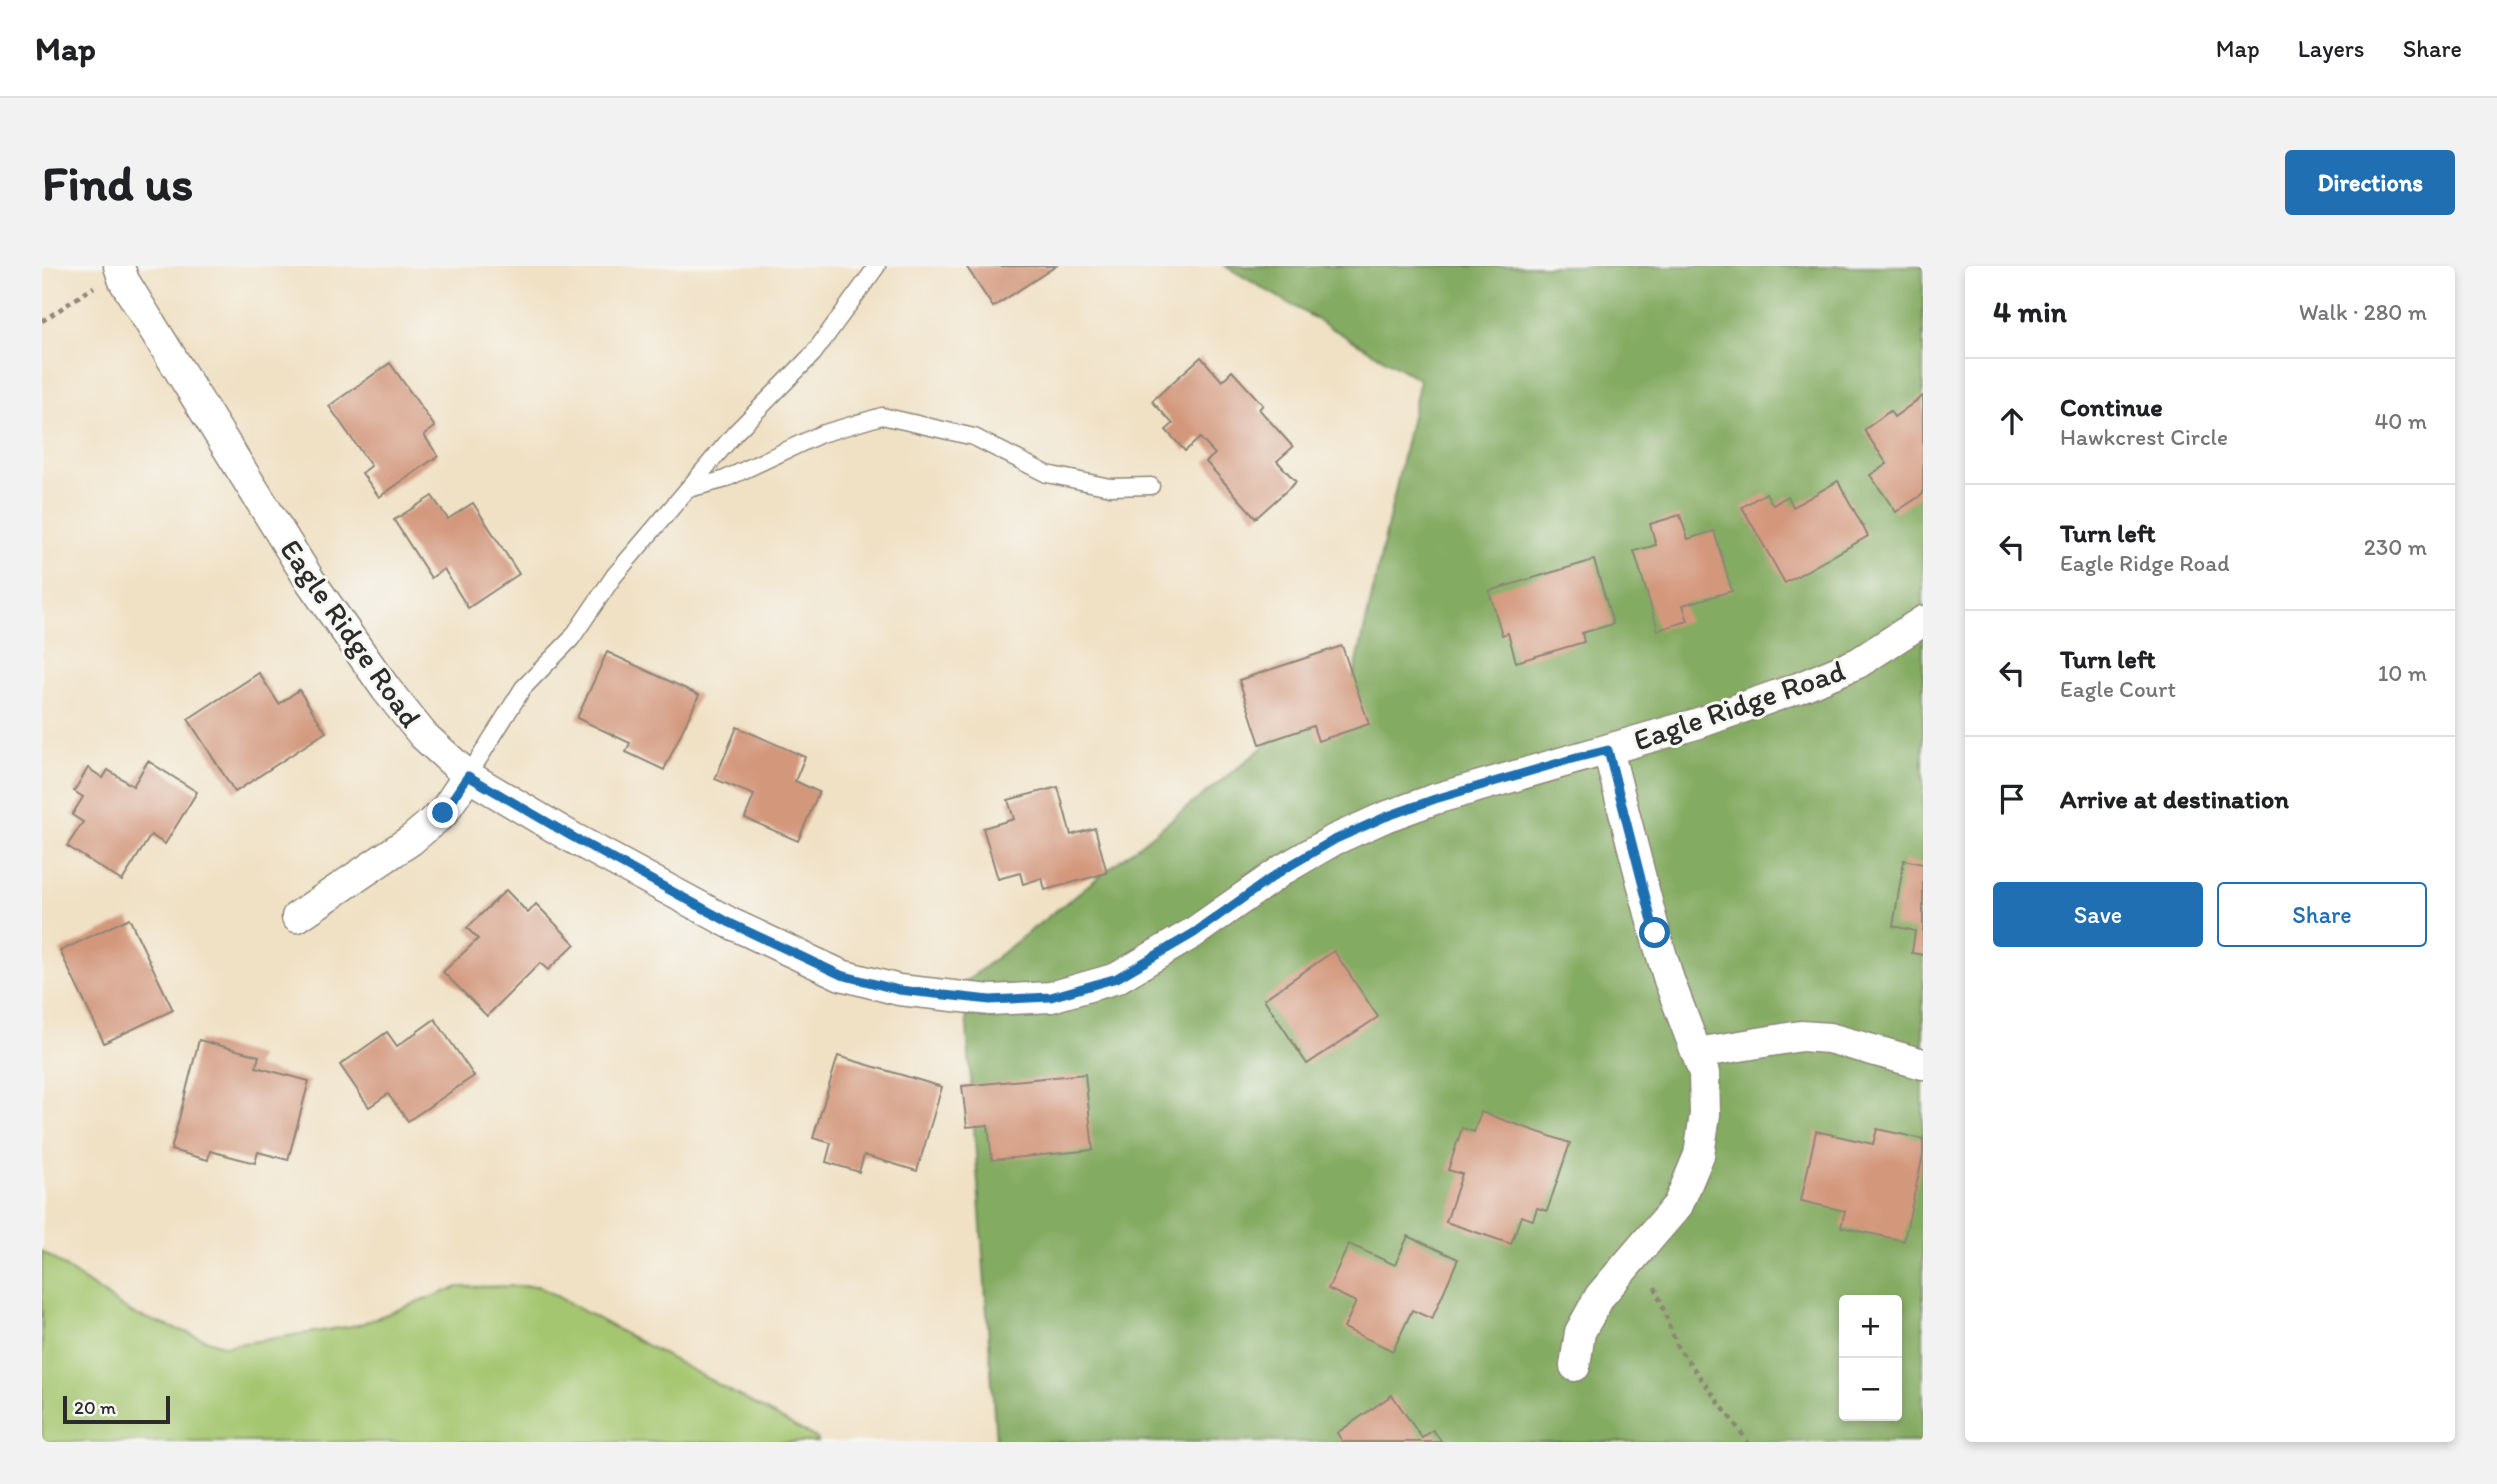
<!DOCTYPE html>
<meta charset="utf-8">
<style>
:root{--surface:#fff;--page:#f2f2f2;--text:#202124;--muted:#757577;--line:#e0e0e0;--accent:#1f6fb2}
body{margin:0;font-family:Itim,sans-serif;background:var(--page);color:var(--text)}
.controls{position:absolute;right:21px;bottom:21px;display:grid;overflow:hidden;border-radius:7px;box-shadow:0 4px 10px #0003}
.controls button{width:63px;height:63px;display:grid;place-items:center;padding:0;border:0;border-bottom:2px solid var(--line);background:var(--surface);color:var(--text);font:35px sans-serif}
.scale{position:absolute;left:21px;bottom:18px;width:107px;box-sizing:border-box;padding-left:7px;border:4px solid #2b2b2b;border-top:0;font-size:19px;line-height:24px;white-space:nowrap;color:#2b2b2b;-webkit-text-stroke:5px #f6f6f2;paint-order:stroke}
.stop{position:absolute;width:21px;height:21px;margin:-16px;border:5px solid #1f6fb2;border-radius:50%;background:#fff}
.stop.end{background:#1f6fb2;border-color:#fff;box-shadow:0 2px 7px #0008}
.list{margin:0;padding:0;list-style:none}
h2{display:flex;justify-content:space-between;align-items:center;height:91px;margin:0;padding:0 28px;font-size:30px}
h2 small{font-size:23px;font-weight:400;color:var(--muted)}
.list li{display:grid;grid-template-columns:46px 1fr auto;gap:21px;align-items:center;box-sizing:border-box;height:126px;padding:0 28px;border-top:2px solid var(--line)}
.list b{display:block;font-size:26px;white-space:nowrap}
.list p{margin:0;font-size:23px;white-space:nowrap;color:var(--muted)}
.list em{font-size:23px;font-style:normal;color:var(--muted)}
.actions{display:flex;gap:14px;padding:21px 28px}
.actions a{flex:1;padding:16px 0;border:2px solid var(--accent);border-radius:7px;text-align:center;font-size:24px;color:var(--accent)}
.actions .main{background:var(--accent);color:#fff}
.icon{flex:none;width:38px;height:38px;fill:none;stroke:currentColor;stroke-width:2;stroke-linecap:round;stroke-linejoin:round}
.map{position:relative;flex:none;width:1881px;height:1176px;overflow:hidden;border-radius:7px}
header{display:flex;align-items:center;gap:42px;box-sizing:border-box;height:98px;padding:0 35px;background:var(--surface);border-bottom:2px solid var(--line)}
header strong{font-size:33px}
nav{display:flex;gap:38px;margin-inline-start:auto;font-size:24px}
.intro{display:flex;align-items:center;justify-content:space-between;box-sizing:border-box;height:168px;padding:0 42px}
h1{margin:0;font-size:49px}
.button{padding:18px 32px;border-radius:7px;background:var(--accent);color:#fff;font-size:24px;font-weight:700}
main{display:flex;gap:42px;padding:0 42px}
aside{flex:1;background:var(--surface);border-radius:7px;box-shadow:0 4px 10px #0003}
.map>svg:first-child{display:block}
</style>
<header>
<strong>Map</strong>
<nav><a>Map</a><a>Layers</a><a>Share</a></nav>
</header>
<div class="intro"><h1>Find us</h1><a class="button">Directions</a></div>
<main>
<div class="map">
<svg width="1881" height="1176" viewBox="0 0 1881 1176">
<rect width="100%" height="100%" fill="#f6f6f2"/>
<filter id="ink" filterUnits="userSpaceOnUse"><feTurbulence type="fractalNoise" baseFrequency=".0143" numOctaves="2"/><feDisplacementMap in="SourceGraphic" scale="14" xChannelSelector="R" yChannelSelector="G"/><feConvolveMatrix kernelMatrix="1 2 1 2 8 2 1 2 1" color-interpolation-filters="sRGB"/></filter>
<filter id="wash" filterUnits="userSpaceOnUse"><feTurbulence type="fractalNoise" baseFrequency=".00686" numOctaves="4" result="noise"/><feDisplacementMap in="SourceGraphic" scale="28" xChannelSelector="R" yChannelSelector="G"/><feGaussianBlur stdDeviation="1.57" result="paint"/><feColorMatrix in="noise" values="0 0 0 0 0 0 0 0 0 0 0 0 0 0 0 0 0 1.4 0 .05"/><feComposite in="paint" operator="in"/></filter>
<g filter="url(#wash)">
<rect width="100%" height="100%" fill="#f0e1c5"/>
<path fill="#a5c66f" stroke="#68784d" stroke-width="2" d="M0,985l89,62 94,33 133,-21 100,-38 80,-1 278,152 2,4h-776z"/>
<path fill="#84ab62" stroke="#586b46" stroke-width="2" fill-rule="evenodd" d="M1183,0h698v1176h-927l-32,-459 390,-307 66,-296zM1802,1034h53v116h-53z"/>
<g id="blocks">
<g fill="#d3977b">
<path d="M924,0h90l-63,41z"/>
<path d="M1159,91l21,24 10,-10 31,34 -4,4 34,38 -16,14 19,21 -40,36 -50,-56 9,-8 -15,-16 -15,13 -19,-21 7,-6 -21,-23z"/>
<path d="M348,97l45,64 -11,8 14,21 -59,41 -17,-24 9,-7 -42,-60z"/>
<path d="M1881,130v98l-27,18 -26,-37 17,-11 -23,-34 26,-19 4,6z"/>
<path d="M1796,215l30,55 -83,47 -43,-76 24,-14 7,12 15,-9 5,11z"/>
<path d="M390,230l16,23 25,-16 46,71 -51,34 -24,-39 -13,9 -37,-58z"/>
<path d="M1638,249l8,24 26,-8 18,60 -49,14 5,16 -30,9 -24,-79 22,-6 -6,-21z"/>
<path d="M1552,294l19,64 -31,9 2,9 -68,20 -8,-29 -6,2 -13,-44z"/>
<path d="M1300,380l27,78 -51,17 -5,-15 -53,18 -21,-64z"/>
<path d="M565,386l92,43 -35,75 -38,-18 4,-9 -53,-25z"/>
<path d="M217,407l20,31 20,-14 27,42 -91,60 -47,-73z"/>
<path d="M695,461l68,30 -10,24 24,11 -21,49 -53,-23 9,-23 -39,-16z"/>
<path d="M106,495l49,31 -32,52 -14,-9 -29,46 -55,-35 16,-24 -11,-7 11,-18 -9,-6 14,-23 15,10 5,-8 25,16z"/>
<path d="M1016,521l13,48 24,-7 12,45 -62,17 -3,-12 -19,6 -3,-11 -22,6 -15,-51 31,-9 -6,-19z"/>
<path d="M1862,594l19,4v91l-11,-2 3,-22 -22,-5z"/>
<path d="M464,624l22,23 8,-9 39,40 -27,26 -8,-7 -53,53 -44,-44 35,-33 -11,-11z"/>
<path d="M87,652l44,92 -69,33 -44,-92z"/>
<path d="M1292,685l44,66 -71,47 -43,-65z"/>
<path d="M393,753l39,57 -66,45 -20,-27 -19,13 -29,-42 47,-33 10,14z"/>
<path d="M157,774l60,16 -3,11 53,14 -21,79 -30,-8 -3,11 -45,-12 -2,9 -37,-10z"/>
<path d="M796,790l104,31 -25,84 -53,-16 -5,17 -33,-10 5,-19 -18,-5z"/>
<path d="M1043,808l8,76 -101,10 -4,-35 -21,2 -5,-41z"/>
<path d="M1439,846l89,31 -23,68 -10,-3 -4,12 -12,-4 -10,28 -65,-22 16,-48 -14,-4 14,-42 12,4z"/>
<path d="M1835,863l46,10v16l-19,86 -63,-14 4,-16 -44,-10 15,-70 57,13z"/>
<path d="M1366,970l50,23 -26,60 -20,-9 -19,41 -49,-23 12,-26 -28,-13 21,-45 46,21z"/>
<path d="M1350,1129l30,43 11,-8 9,12h-99l-6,-9z"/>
</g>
</g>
</g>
<g filter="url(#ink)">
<use href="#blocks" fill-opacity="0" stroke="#8e8678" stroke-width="2"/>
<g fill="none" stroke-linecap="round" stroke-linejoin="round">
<defs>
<g id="lane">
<path d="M646,223l35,-9 98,-46 61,-18 92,21 73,37 63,13 41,-1"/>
<path d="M426,510l55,-88 48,-49 43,-63 122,-144 77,-78 64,-88"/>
</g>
<g id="street">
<path d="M77,0l5,15 185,298 77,110 37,46 45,41 103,61 159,86 111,52 58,15 91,10 61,-3 66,-19 76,-45 91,-64 50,-29 51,-23 50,-18 261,-75 102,-36 60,-25 65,-42"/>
<path d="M255,651l114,-77 32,-27 25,-37"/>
<path d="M1655,787l104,-17 28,2 94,26"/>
<path d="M1533,1100l5,-34 20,-36 78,-91 21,-50 6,-41 -1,-41 -35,-93 -14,-47 -47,-183"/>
</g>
</defs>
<use href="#lane" stroke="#8e8678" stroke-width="19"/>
<use href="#street" stroke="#8e8678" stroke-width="33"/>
<g stroke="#8e8678" stroke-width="4.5" stroke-dasharray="5 5" stroke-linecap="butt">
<path d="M0,55l52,-34"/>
<path d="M1613,1021l22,59 71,96"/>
</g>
<use href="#lane" stroke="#fff" stroke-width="16"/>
<use href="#street" stroke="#fff" stroke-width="30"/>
</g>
</g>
<g fill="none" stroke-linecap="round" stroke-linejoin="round" filter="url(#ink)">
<path stroke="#1f6fb2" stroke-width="9" d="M401,547l25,-37 103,60 159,87 111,52 58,15 91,10 61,-3 66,-19 77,-45 90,-64 50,-29 51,-23 50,-18 137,-40 36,-9 47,183"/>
</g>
<g text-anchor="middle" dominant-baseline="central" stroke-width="6" stroke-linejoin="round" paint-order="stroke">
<g font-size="30" fill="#2b2b2b" stroke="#f6f6f2">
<text transform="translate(309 367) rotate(55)">Eagle Ridge Road</text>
<text transform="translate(1697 439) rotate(-19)">Eagle Ridge Road</text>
</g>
</g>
</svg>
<div class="controls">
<button>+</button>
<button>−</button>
</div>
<div class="scale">20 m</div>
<div class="stop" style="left:1613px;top:667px"></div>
<div class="stop end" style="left:401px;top:547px"></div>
</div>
<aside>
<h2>4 min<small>Walk · 280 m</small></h2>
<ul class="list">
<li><svg class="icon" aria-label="ahead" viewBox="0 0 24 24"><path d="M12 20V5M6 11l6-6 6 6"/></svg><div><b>Continue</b><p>Hawkcrest Circle</p></div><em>40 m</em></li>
<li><svg class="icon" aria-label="left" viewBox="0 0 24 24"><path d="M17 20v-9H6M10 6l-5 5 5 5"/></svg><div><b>Turn left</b><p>Eagle Ridge Road</p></div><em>230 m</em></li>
<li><svg class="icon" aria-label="left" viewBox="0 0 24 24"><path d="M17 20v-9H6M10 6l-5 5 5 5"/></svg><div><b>Turn left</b><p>Eagle Court</p></div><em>10 m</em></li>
<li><svg class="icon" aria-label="arrive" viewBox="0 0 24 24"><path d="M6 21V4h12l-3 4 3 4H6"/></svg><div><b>Arrive at destination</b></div></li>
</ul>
<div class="actions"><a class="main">Save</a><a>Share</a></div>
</aside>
</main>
